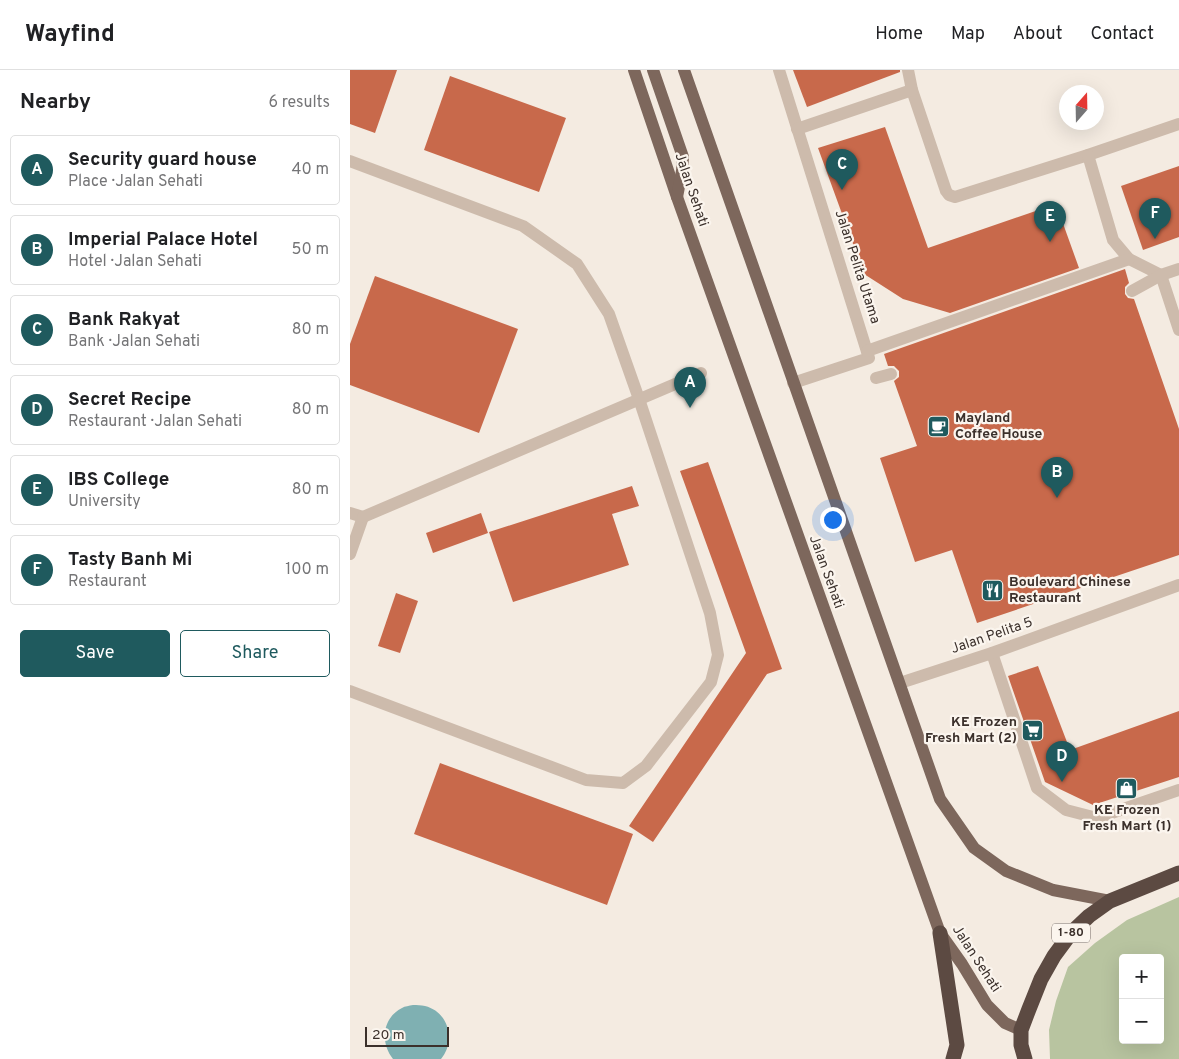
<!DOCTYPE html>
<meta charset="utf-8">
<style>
:root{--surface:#fff;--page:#f6f6f6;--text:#202124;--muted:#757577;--line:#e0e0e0;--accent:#1f5a5e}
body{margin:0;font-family:Overpass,sans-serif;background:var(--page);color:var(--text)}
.controls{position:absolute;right:15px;bottom:15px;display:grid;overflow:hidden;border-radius:5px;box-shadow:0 5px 20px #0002}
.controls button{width:45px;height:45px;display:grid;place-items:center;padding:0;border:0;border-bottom:1px solid var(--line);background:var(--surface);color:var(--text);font:25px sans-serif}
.compass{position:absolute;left:709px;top:15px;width:45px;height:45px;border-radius:50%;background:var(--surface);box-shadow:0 5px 20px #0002;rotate:20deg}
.scale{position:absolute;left:15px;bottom:12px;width:84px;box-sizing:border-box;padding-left:5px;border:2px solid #3b302b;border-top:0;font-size:14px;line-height:18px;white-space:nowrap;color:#3b302b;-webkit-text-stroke:4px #fbf5ee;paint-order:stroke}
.you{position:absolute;left:482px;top:449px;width:18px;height:18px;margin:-12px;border:4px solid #fff;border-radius:50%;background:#1a73e8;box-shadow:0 0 0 8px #1a73e833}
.badge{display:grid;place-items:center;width:32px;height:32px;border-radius:50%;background:var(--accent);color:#fff;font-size:16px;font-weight:700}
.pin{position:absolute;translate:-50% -41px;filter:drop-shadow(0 1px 2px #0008)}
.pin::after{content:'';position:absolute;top:26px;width:18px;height:15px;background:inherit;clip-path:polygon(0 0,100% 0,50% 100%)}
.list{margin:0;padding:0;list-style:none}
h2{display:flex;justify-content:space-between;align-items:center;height:65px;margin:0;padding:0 20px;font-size:21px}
h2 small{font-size:16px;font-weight:400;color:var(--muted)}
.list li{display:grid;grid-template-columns:32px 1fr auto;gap:15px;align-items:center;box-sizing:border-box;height:70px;margin:0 10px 10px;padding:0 10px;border:1px solid var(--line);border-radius:5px}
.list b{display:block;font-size:19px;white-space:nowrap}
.list p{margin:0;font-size:16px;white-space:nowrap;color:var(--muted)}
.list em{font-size:16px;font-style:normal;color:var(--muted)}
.actions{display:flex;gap:10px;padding:15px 20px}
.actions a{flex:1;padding:11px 0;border:1px solid var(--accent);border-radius:5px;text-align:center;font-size:18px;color:var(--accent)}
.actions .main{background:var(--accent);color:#fff}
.map{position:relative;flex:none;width:829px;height:989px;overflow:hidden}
header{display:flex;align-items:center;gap:30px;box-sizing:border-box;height:70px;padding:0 25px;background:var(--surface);border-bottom:1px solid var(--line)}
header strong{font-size:24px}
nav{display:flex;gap:28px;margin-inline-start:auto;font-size:18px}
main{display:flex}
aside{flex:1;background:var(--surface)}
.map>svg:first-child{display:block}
</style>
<header>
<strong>Wayfind</strong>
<nav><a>Home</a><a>Map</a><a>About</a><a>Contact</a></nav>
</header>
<main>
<aside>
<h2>Nearby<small>6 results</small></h2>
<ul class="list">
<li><span class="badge">A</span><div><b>Security guard house</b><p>Place · Jalan Sehati</p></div><em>40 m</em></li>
<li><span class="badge">B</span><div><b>Imperial Palace Hotel</b><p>Hotel · Jalan Sehati</p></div><em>50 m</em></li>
<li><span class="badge">C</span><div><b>Bank Rakyat</b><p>Bank · Jalan Sehati</p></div><em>80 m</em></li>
<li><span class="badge">D</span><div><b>Secret Recipe</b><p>Restaurant · Jalan Sehati</p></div><em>80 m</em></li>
<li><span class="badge">E</span><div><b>IBS College</b><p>University</p></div><em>80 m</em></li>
<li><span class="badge">F</span><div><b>Tasty Banh Mi</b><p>Restaurant</p></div><em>100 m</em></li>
</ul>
<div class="actions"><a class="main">Save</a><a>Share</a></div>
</aside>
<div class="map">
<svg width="829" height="989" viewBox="0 0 829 989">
<rect width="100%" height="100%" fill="#f4ebe1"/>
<path fill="#b8c4a0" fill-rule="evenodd" d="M829,827v162h-129l-1,-29 7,-29 12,-34 27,-24 32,-23zM773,888h37v82h-37z"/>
<path fill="#7fb0b2" d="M63,935c4,0 8,0 12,1 24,6 31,35 16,53h-48c-13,-16 -11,-41 9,-51 3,-2 7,-2 11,-3z"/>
<g fill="#c8694b">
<path d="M0,0h47l-22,63 -25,-9z"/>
<path d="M443,0h107v2l-93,35z"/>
<path d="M100,6l116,42 -27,74 -115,-42z"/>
<path d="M535,57l43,121 128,-44 23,64 -129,45 -47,-14 -39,-25 -46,-126z"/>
<path d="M829,96v71l-36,13 -22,-64z"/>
<path d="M775,199l4,14 -4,4v7l3,4 6,1 45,130v126l-202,68 -25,-73 -37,12 -35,-104 37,-12 -23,-65 5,-4v-6l-5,-5h-6l-4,-12z"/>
<path d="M25,206l143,53 -39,104 -129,-48v-41z"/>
<path d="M358,392l74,207 -15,5 -114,168 -24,-16 117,-173 -66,-182z"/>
<path d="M282,416l7,20 -27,8 17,51 -116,37 -24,-70z"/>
<path d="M131,443l7,20 -55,20 -7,-20z"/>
<path d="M46,523l22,8 -18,52 -22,-7z"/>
<path d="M688,596l32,84 109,-39v66l-86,28 -48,-23 -37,-106z"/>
<path d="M90,693l193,71 -26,71 -193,-71z"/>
</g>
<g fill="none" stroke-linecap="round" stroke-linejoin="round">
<g stroke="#cdbbac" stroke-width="12">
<path d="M429,0l90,288 -76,25"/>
<path d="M558,0l4,20 34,101 3,4 6,2 133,-42 91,-31"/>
<path d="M447,59l115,-39"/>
<path d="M738,85l25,85 16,19 32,16 18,55"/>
<path d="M0,91l173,65 54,38 32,50 30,85 71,214 8,42 -7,27 -65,84 -23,17 -37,-3 -236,-89"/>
<path d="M782,221l29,-16 18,-6"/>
<path d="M517,281l262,-92"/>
<path d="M526,308l15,-4"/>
<path d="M0,443l13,4 -13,37"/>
<path d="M13,447l338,-144"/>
<path d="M642,583l45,135 29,22 31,8 82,-28"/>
<path d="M550,613l92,-30 187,-68"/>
</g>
<g stroke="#7d675c" stroke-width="12">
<path d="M284,0l43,127 263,736 22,31 25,41 18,18 16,7"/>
<path d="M303,0l30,87 -1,14 -5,26"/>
<path d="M334,0l256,729 34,49 32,23 47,19 57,11"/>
</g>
<g stroke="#5c4a42" stroke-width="15">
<path d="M590,863l17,112 -4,14"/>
<path d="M675,989l-4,-14v-15l8,-21 12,-30 13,-23 17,-23 18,-17 21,-15 69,-28"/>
</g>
</g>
<defs>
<symbol id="cafe-square" viewBox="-11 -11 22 22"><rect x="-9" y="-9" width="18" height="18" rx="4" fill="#1f5a5e" stroke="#fbf5ee"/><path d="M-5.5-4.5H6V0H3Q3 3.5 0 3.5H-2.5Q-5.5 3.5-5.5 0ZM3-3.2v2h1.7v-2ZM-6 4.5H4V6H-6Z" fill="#fff"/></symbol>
<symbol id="restaurant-square" viewBox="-11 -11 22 22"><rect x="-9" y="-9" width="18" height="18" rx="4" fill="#1f5a5e" stroke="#fbf5ee"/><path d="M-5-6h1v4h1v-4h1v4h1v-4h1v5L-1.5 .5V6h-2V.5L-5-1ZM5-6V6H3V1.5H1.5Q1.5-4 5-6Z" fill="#fff"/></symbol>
<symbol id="supermarket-square" viewBox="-11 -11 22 22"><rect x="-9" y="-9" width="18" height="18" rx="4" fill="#1f5a5e" stroke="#fbf5ee"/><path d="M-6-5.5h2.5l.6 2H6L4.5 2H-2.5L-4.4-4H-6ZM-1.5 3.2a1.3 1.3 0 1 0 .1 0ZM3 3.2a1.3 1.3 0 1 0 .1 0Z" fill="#fff"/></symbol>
<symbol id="shop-square" viewBox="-11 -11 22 22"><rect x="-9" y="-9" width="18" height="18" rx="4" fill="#1f5a5e" stroke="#fbf5ee"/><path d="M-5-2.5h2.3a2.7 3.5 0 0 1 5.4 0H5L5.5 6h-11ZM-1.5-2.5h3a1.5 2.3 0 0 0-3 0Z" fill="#fff"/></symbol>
</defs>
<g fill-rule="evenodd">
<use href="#cafe-square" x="576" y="344" width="25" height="25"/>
<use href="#restaurant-square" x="630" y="508" width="25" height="25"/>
<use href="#supermarket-square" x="670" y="648" width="25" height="25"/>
<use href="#shop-square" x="764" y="706" width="25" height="25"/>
</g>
<g text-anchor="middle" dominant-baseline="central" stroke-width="4.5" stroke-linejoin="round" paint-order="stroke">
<rect fill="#fbf5ee" stroke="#756b66" stroke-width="1" x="702" y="853.5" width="38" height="19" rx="4"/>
<g font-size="12" font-weight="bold" fill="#3b302b">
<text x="721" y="863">1-80</text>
</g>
<g font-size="14" fill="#3b302b" stroke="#fbf5ee">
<text transform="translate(341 120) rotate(71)">Jalan Sehati</text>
<text transform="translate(507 197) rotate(72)">Jalan Pelita Utama</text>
<text transform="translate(476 502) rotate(70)">Jalan Sehati</text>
<text transform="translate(642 566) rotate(-19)">Jalan Pelita 5</text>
<text transform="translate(626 889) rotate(57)">Jalan Sehati</text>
</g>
<g font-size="14" font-weight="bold" fill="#3b302b" stroke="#fbf5ee" text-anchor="start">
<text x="605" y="348">Mayland<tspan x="605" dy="16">Coffee House</tspan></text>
<text x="659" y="512">Boulevard Chinese<tspan x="659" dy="16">Restaurant</tspan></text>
<text x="667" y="652" text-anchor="end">KE Frozen<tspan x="667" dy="16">Fresh Mart (2)</tspan></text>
<text x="777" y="740" text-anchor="middle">KE Frozen<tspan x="777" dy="16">Fresh Mart (1)</tspan></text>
</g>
</g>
</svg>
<div class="controls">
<button>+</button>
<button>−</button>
</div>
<svg class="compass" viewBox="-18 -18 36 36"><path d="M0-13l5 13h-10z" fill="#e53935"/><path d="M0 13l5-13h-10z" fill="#757577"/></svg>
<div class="scale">20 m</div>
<div class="you"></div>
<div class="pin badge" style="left:340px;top:338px">A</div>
<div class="pin badge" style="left:707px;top:428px">B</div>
<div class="pin badge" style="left:492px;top:120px">C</div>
<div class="pin badge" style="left:712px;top:712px">D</div>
<div class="pin badge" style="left:700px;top:172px">E</div>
<div class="pin badge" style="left:805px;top:169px">F</div>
</div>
</main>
